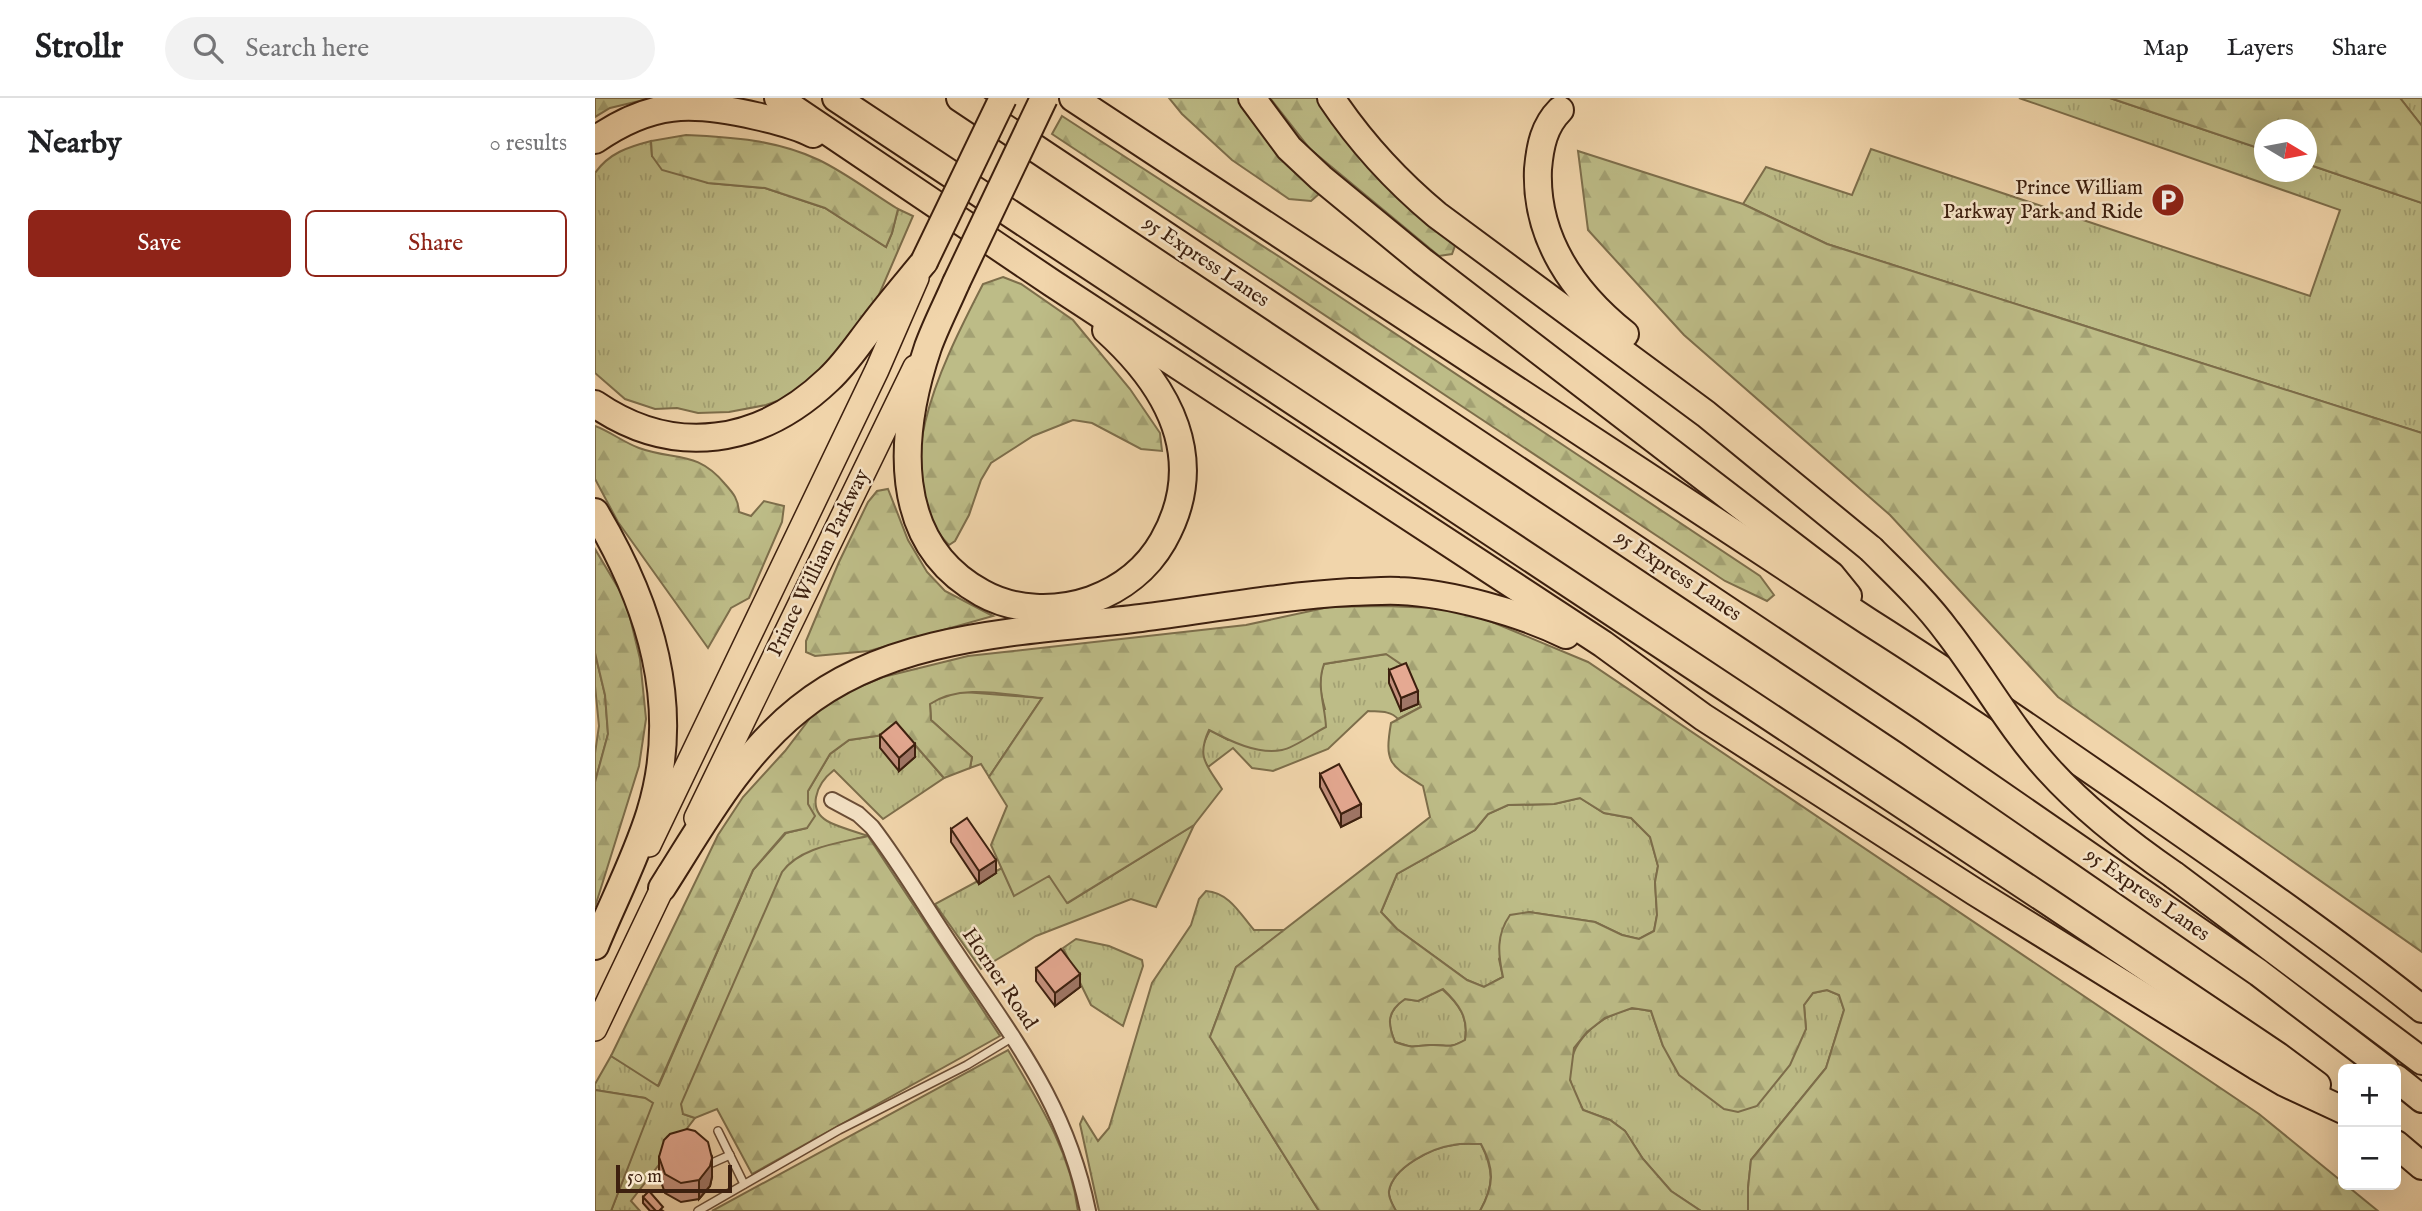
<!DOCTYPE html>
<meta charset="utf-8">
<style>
:root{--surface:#fff;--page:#f2f2f2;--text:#202124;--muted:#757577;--line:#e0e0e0;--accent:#8f2418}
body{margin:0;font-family:"IM FELL English",serif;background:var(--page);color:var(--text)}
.controls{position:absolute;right:21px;bottom:21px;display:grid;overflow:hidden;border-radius:10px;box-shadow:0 7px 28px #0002}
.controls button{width:63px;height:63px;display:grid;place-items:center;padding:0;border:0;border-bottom:2px solid var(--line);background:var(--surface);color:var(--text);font:35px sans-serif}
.compass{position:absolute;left:1659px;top:21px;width:63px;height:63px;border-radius:50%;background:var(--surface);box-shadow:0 7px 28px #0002;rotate:100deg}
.scale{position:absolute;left:21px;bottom:18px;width:116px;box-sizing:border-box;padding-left:7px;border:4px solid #3d200f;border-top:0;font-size:19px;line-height:24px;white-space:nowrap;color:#3d200f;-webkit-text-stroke:5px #f6e4c8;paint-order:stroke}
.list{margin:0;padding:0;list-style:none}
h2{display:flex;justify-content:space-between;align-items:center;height:91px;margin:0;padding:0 28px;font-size:30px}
h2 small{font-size:23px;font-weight:400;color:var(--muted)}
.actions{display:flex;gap:14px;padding:21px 28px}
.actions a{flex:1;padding:16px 0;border:2px solid var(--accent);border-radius:10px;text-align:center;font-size:24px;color:var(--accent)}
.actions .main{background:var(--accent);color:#fff}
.icon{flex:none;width:38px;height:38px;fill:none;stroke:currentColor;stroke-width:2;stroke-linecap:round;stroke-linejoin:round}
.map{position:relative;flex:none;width:1827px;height:1113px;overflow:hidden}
header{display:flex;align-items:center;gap:42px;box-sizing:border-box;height:98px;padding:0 35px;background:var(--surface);border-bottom:2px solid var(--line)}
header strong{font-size:33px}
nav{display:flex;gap:38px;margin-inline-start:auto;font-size:24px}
.search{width:490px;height:63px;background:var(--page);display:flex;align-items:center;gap:18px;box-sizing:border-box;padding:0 24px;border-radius:38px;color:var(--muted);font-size:26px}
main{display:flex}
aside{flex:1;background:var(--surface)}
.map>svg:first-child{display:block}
</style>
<header>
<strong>Strollr</strong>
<div class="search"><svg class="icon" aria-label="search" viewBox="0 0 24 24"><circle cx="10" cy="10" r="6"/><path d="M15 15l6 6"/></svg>Search here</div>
<nav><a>Map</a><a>Layers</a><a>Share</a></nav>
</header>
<main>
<aside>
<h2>Nearby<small>0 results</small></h2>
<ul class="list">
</ul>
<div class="actions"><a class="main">Save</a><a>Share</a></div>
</aside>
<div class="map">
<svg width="1827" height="1113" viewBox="0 0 1827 1113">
<defs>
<pattern id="grass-tufts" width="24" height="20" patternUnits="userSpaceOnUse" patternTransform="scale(1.75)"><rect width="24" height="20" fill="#bdbc87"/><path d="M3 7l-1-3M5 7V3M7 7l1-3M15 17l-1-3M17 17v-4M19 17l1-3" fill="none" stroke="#a3a173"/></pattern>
<pattern id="forest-firs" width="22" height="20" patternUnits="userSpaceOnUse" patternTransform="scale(1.75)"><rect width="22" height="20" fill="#bdbc87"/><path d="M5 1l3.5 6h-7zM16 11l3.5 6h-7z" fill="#a3a173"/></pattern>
</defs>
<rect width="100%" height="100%" fill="#f1d5ab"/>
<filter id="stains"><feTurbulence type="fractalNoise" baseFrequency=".00286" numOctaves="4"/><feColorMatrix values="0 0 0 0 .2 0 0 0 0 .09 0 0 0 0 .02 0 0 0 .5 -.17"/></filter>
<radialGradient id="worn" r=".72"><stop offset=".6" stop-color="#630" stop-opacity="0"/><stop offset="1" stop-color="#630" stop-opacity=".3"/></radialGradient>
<g fill="url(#grass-tufts)" stroke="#7d6e4b" stroke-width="2">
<path d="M1424,0h91l154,52 1,22h42v-8l115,39v230l-595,-189 -84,-40 23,-37 86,28 19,-46 439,147 30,-86z"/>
<path d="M1805,0h22v28z"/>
<path d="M56,43l1,15 56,27 57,5 60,20 61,39 6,-14 6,-24 15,7 -35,81 -36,49 -27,30 -24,20 -25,9 -37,7 -31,1 -21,-5 -22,1 -30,-10 -30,-26v-200c14,-20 33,-26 56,-32z"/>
<path d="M0,555l10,42 3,39 -13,48v-29l4,-27 -4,-40z"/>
<path d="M792,556l18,13 16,40 -23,12c-8,-9 -20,-7 -30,-8l-40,38 -55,22 -21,-3 -19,-20 -25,19c-9,-14 -6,-22 2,-37l18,10 97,-31c-5,-17 -7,-29 -1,-45z"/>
<path d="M369,594l78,6 -53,79 -8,-13 -11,4 2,-11 -41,-37 -1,-16 13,-9z"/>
<path d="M295,636l19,4 35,40 -61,41 -49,-49c-18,14 -29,41 -3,53 11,5 25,9 37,13l-48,12 -137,266 12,4 -64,83 9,10h-29l41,-108 -7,-5 -50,-8v-6l16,-28 48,29 94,-215 33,-37 21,-5 1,-37 22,-37 19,-14z"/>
<path d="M985,700l24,15 27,5 19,19 8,29 -3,16 2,33 -3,16 -15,8 -17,-4 -27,-13 -66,-10 -30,47 4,18 -19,10 -17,-7 -70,-51 -16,-17 16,-38 78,-44 13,-16 20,-9 46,-1z"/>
<path d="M599,727l-38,82 -25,-8 -95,37 -55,33 -46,-65 67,-36 12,27 35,-20 19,28z"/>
<path d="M611,793c24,2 34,23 48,39h31l-49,37 -26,70 109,174h-220l-19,-87 3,-7 15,24 11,-13 43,-145 39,-58 8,-26z"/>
<path d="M481,841l33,7 33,14 1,6 -20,60 -32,-21 -28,-57z"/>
<path d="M847,891c17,15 27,29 23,51 -18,10 -17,4 -35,5 -19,1 -14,4 -35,-3 -8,-19 -8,-31 10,-43l13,2z"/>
<path d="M1232,892l12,5 5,15 -18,58 -75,92 -3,28v23h-47l-30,-20 -28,-32 -18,-28 -15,-11 -27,-10c-4,-9 -12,-21 -13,-31 -4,-35 27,-62 59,-70 7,-1 15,1 22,2l12,35 143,-17 -2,-24 9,-12z"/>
<path d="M886,1046c13,26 13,42 -1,67h-84c-3,-6 -8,-13 -7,-20 4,-24 44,-44 65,-46 8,-2 18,-1 27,-1z"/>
</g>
<g fill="url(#forest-firs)" stroke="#7d6e4b" stroke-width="2" fill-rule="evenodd">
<path d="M0,0h57l-42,10 -15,9z"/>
<path d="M574,0h73l71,83 6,13 -8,7 -22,-2 -57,-39 -50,-46z"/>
<path d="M675,0h47l4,9 135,136 -4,11 -13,2 -129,-107z"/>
<path d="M1515,0h290l22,28v77l-115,-39v-34h-42l-1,20z"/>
<path d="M467,18l224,145 474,315 14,19 -7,6 -42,-20 -673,-447z"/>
<path d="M91,37c46,2 91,5 133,25 27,13 53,33 79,49l-6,24 -6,14 -61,-39 -60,-20 -57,-5 -46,-13 -10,-14 -1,-15z"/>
<path d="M983,53l165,53 84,40 595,189v519l-364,-255 -168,-182 -206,-180 -96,-105z"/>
<path d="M408,179l18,7 52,36 57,69 30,44 2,18 -21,-2 -49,-26 -19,-3 -40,16 -42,27 -10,17 -12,35 -14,26 -6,4c-69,-68 -1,-192 34,-261z"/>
<path d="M0,328c16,6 28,16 44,22 36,13 58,2 86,36 9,10 13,15 14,28l12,4 13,-15 20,5 -2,16 -33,76 -18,10 -23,40 -90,-126 -23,-43z"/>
<path d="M293,391l20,51 19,32 18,19 48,25 -124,35 -54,5 -9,-4v-11l33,-79 29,-60 9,-11z"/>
<path d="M0,451l31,52 14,58 6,60 -7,47 -44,141v-125l13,-48 -3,-39 -10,-42z"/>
<path d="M790,508l76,3 127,53 671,452 119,97h-630v-23l3,-28 75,-92 18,-58 -5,-15 -12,-5 -14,3 -9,12 2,24 -16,36 -33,41 -19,6 -14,-3 -45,-34 -16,-29 -12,-35 -19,-3 -27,10 -18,14 -13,16 -4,32 13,30 27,10 15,11 18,28 28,32 30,20h-221c14,-25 15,-42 1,-67 -9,0 -19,-1 -28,1 -21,3 -60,22 -64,46 -1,7 4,14 7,20h-77l-109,-174 26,-70 194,-150 -7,-31c-33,-21 -39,-22 -32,-63l30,-16 -16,-40 -19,-13 -62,10c-8,22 1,41 2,63 -12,6 -32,21 -44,23 -24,5 -52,-9 -73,-20 -13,28 -2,35 13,59l-28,36 -127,78 -18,-27 -35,20 -23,-51 16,-39 -18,-29 53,-79c-36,-3 -81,-15 -112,6l1,16 41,37 -2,11 -26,10 -35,-40 -19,-4 -41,6 -19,14 -22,37v13l7,12 -8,12 -22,5 -32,37 -95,216 -47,-30 107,-221 25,-38 42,-46 29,-38 28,-19 41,-17 85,-21 278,-31 83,-18zM985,700l24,15 27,5 19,19 8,29 -3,16 2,33 -3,16 -15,8 -17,-4 -27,-13 -66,-10 -19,3c-14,20 -12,39 -7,62l-19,10 -17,-7 -70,-51 -16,-17 16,-38 78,-44 13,-16 20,-9 46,-1zM848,891c16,15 26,29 22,51 -18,10 -17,4 -35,5 -19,1 -14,4 -35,-3 -8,-19 -8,-31 10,-43l13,2z"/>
<path d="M273,738l132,200 -248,138 -35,-65 -22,9 -12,-4 -2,-10 101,-232c18,-25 57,-29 86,-36z"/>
<path d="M413,952c30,51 62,100 70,161h-366z"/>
<path d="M0,992l50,8 8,5 -42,108h-16z"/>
</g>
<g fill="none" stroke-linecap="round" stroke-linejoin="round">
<defs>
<g id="lane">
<path d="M123,1033l26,53"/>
<path d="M117,1065l18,-8"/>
<path d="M103,1113l141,-81 128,-65 46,-28"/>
</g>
<path id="street" d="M237,702l26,14 14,13c30,39 55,83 83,124 59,89 111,152 133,260"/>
<g id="primary">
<path d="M101,720l219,-451"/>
<path d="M54,747l228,-475 40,-92"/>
<path d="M0,931l74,-155"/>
</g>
<g id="highway">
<path d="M183,0l274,185 551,361 100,73 272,175 281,174 29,17 58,27"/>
<path d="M241,0l1210,802 232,156 39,29"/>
<path d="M365,0l950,634 349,241 126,96"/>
<path d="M478,0l796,524c95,60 186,123 278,187 93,65 186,129 275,200"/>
<path d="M657,0l37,50 32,30 101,83 409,314 17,21"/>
<path d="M736,0c30,45 64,82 106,117l269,199 165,135"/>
<path d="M965,12c-16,16 -20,36 -22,59 -3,69 36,124 87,165"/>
<path d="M0,42c56,-39 96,-39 161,-24 18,4 40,9 57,18"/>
<path d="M361,185c-9,21 -20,42 -28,64 -29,86 -39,195 54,246 32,18 74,19 109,7 30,-11 56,-31 72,-59 46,-81 6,-154 -57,-211"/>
<path d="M0,306c80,55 166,40 234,-25 16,-15 28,-33 41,-50 17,-23 36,-45 54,-67"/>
<path d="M0,414c55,92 88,194 55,301 -14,45 -37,89 -55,133"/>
<path d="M1579,777l248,186"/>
<path d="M67,790c41,-64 77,-131 137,-179 93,-76 227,-77 342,-91 70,-9 140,-22 210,-26 16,0 32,-2 48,-1 51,2 122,22 167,44"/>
<path d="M1801,980l26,21"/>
<path d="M1801,1046l26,22"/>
</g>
</defs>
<use href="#lane" stroke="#6a4d36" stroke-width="10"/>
<use href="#street" stroke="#6a4d36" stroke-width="18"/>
<use href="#primary" stroke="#3d200f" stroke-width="26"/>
<use href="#highway" stroke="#3d200f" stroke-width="30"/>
<use href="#lane" stroke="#f6e4c8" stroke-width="7"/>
<use href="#street" stroke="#f6e4c8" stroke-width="14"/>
<use href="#primary" stroke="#f1d5ab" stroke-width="23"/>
<use href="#highway" stroke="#f1d5ab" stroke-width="26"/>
<defs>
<g id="highway-bridge">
<path d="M329,164l79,-164"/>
<path d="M361,185l88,-185"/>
<path d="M1276,451c26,26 54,52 76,82 35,45 62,95 101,138 37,41 81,75 126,106"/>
</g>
</defs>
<use href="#highway-bridge" stroke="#3d200f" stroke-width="30" stroke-linecap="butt"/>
<use href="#highway-bridge" stroke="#f1d5ab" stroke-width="26"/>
</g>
<g fill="#c5917e" stroke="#3d200f" stroke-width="2">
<path d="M794,572l29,34 -17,7 -12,-28z"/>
<path d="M285,637l35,22 -16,14 -19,-23z"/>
<path d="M725,676l41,43 -20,10 -21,-40z"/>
<path d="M356,731l45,44 -17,11 -28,-42z"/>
<path d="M441,870l44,19 -25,19 -19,-25z"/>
<path d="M64,1059l53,20 -2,9 -11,13 -18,3 -16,-9 -6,-17z"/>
<path d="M48,1099l20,14h-13l-7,-8z"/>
</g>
<g fill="#a07666" stroke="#3d200f" stroke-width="2">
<path d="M823,593v13l-17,7v-13z"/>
<path d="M320,646v13l-16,14v-13z"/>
<path d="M766,706v13l-20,10v-13z"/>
<path d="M401,762v13l-17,11v-13z"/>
<path d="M485,876v13l-25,19v-13z"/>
<path d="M117,1060v19l-2,9 -11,13v-19z"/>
</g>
<g fill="#e5a992" stroke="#3d200f" stroke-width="2">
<path d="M811,565l12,28 -17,7 -12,-28z"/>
<path d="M301,624l19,22 -16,14 -19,-23z"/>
<path d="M744,666l22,40 -20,10 -21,-40z"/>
<path d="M372,720l29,42 -17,11 -28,-42z"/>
<path d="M466,851l19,25 -25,19 -19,-25z"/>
<path d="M92,1031l8,2 13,11 4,16 -2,8 -11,14 -18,3 -16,-9 -6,-17 5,-17 6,-6z"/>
<path d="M54,1093l14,16 -4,4h-3l-13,-14z"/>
</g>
<defs>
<symbol id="parking-disc" viewBox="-11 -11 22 22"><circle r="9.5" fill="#8f2418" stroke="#f6e4c8"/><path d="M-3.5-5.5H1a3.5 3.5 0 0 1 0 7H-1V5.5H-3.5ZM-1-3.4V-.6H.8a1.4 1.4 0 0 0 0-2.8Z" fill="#fff"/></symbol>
</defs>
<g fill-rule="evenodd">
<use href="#parking-disc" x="1554" y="83" width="38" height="38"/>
</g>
<g text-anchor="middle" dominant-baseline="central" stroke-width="5" stroke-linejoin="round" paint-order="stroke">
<g font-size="21" fill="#3d200f" stroke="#f6e4c8" text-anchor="end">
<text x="1548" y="90">Prince William<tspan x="1548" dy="24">Parkway Park and Ride</tspan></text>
</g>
<g font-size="21" fill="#3d200f" stroke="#f6e4c8">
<text transform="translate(611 164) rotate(34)">95 Express Lanes</text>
<text transform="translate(224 465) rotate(-64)">Prince William Parkway</text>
<text transform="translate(1083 478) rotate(34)">95 Express Lanes</text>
<text transform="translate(1552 797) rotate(35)">95 Express Lanes</text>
<text transform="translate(404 881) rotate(56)">Horner Road</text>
</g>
</g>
<rect width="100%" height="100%" filter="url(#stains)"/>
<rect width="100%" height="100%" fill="url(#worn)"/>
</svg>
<div class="controls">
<button>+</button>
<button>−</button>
</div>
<svg class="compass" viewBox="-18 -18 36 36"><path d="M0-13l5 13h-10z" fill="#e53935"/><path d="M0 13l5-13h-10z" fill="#757577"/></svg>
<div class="scale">50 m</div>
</div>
</main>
